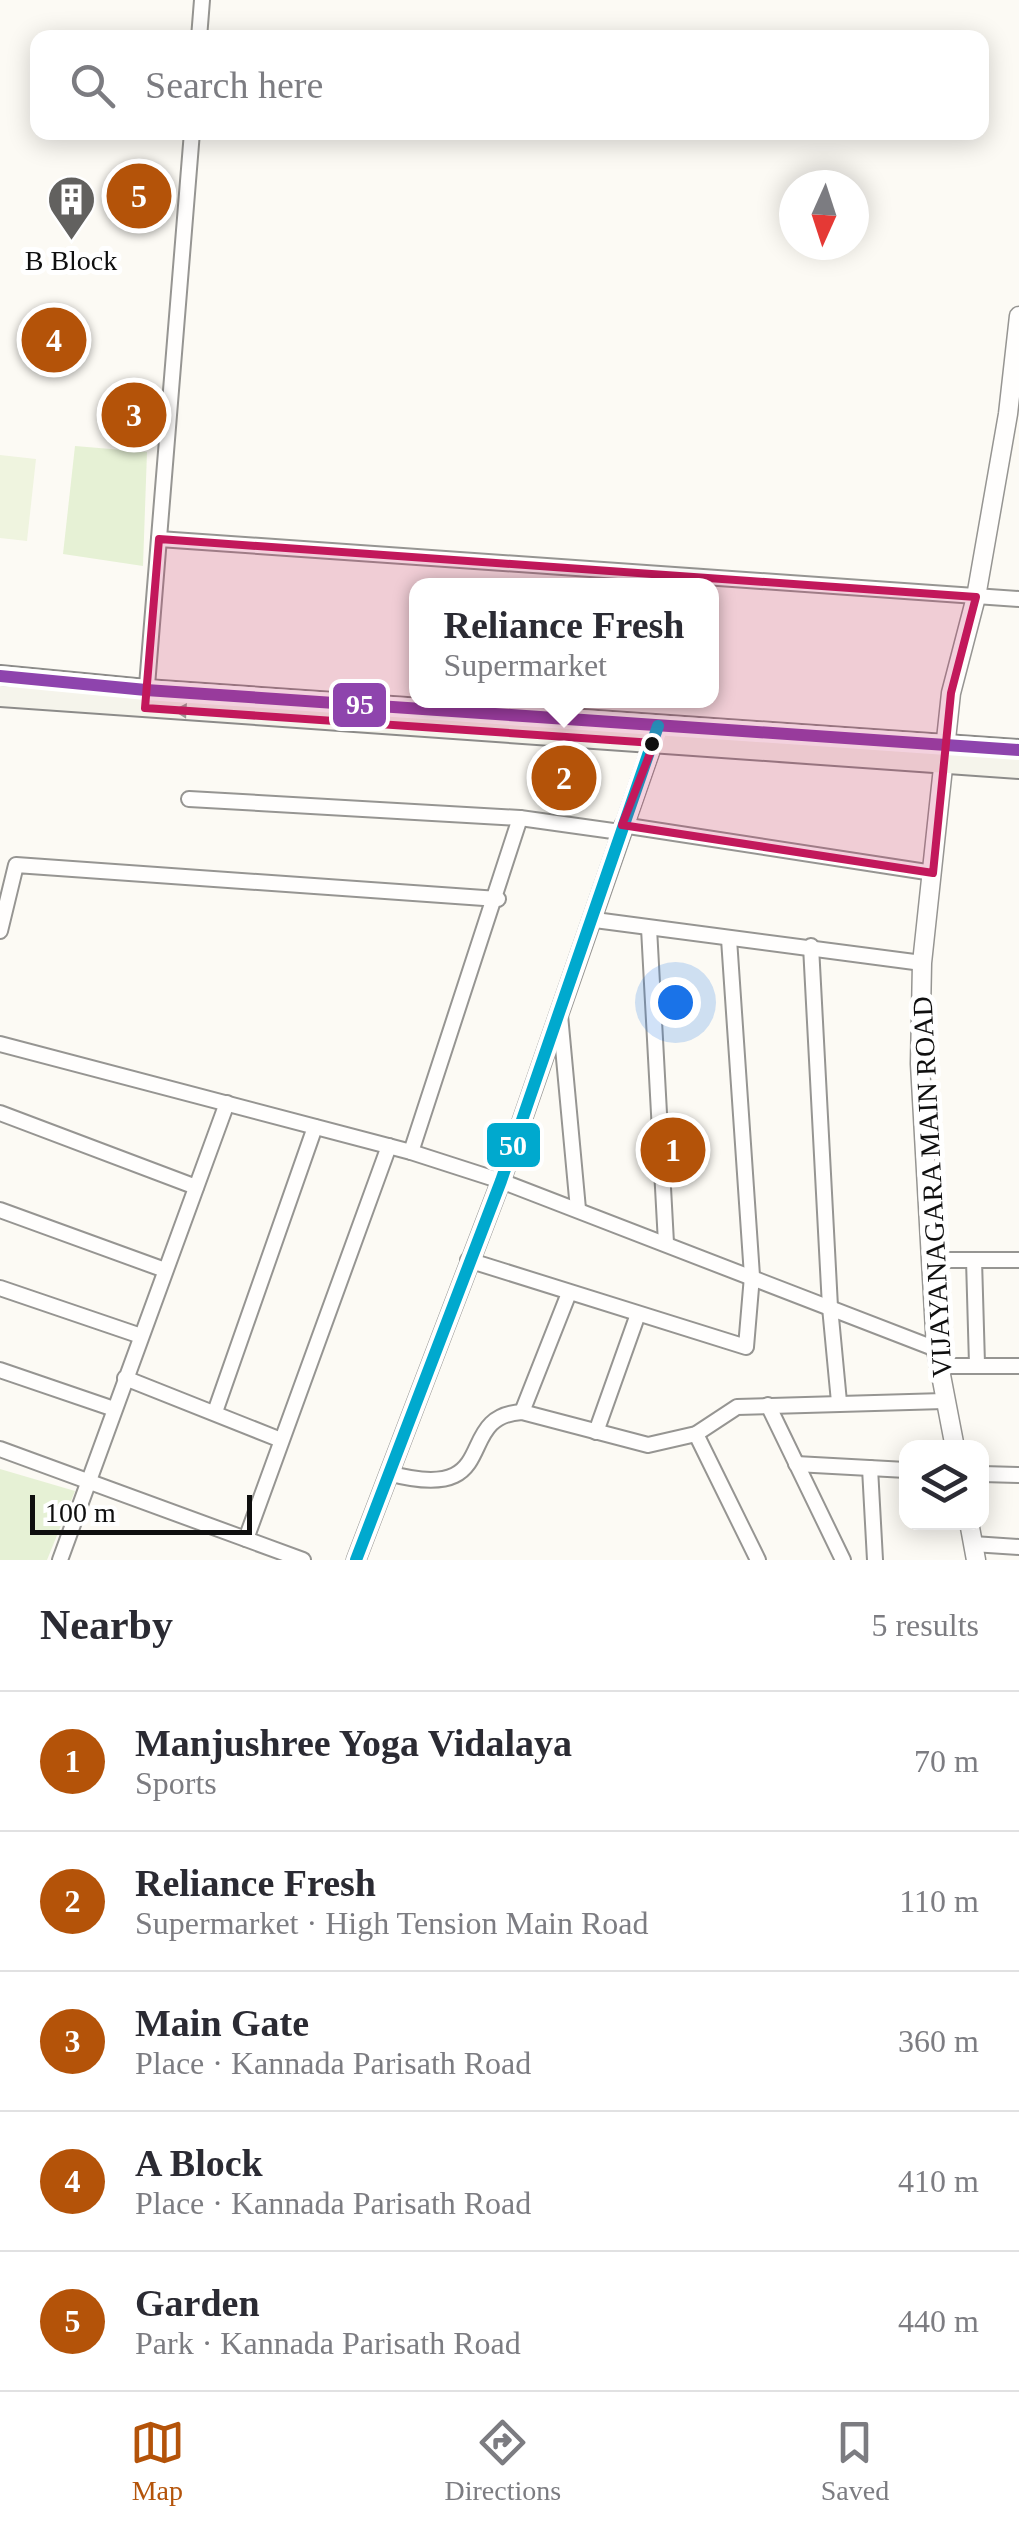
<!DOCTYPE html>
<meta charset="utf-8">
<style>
:root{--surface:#fff;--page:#f7f7f7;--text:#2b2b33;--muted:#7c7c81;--line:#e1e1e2;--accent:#b45309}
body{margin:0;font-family:"Times New Roman",serif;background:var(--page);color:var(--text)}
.controls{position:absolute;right:30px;bottom:30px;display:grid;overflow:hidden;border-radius:20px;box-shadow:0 5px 25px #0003}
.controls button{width:90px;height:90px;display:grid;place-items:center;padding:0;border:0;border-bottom:2px solid var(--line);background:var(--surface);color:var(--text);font:50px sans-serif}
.compass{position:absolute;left:779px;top:170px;width:90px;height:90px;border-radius:50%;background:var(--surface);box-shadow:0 5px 25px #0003;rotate:183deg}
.scale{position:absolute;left:30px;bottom:25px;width:222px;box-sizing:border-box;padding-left:10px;border:5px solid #0f0f0f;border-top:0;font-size:28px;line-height:35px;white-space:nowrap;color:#0f0f0f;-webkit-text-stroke:8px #fff;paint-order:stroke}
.you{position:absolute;left:675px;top:1002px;width:35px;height:35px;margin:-25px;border:8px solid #fff;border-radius:50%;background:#1a73e8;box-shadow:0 0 0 15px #1a73e833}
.badge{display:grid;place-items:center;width:65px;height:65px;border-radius:50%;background:var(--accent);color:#fff;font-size:32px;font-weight:700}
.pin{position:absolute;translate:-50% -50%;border:5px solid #fff;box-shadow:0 2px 10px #0006}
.popup{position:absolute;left:409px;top:578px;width:310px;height:130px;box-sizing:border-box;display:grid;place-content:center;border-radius:20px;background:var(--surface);filter:drop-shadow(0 2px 8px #0005);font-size:32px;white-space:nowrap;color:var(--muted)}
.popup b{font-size:38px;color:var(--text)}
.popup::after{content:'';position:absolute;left:50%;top:100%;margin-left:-20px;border:20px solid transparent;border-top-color:var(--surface)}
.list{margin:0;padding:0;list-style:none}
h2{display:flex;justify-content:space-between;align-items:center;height:130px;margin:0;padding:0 40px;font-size:42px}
h2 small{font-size:32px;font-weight:400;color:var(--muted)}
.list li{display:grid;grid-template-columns:65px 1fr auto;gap:30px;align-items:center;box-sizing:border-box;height:140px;padding:0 40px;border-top:2px solid var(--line)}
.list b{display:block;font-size:38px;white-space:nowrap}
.list p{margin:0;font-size:32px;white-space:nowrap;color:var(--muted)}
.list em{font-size:32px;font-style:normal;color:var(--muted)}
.icon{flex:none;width:55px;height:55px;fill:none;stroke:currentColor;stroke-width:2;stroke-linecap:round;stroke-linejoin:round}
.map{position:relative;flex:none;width:1019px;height:1560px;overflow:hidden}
.search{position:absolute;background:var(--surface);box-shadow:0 5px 25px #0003;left:30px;right:30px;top:30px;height:110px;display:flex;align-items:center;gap:25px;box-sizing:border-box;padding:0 35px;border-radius:20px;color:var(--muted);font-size:38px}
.sheet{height:830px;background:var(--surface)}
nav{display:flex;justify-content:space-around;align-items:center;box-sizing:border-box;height:140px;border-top:2px solid var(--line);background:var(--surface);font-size:28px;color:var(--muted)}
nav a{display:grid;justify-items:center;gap:5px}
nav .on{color:var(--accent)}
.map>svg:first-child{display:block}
</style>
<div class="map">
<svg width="1019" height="1560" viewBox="0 0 1019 1560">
<rect width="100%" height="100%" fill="#fcfaf4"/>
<g fill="#e6f1d5">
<path d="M75,446l72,6 -4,114 -80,-12z"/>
<path d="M0,1469l75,22 -28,69h-47z"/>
</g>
<path fill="#eff4df" d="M0,455l36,4 -9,82 -27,-3z"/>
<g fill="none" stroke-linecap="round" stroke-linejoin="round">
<defs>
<g id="minor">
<path d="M199,38l3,-38"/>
<path d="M159,539l860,60"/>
<path d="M146,698l46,-566"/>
<path d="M189,799l331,19 100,14"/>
<path d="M622,825l311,48"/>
<path d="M595,920l327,43"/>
<path d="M649,928l17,315"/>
<path d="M0,931l16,-66 482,34"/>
<path d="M811,946l19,361 9,95"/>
<path d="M560,1015l18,194"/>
<path d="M0,1044l411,108 90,29 435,168"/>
<path d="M0,1113l196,74"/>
<path d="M411,1152l109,-334"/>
<path d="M0,1210l165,60"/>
<path d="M468,1260l278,87 6,-71 -23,-337"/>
<path d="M931,1260h88"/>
<path d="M974,1260l3,104"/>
<path d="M0,1288l141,48"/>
<path d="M940,1366h79"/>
<path d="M0,1370l114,39"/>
<path d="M125,1378l156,62"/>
<path d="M768,1405l75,155"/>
<path d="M215,1412l100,-285"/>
<path d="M522,1412l47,-119"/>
<path d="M596,1432l42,-118"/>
<path d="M696,1434l62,126"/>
<path d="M0,1449l303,111"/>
<path d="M796,1464l110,6"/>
<path d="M870,1468l5,92"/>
<path d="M388,1473c118,32 63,-57 134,-61l126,33 48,-11 41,-27 207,-6"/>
<path d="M982,1474l37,1"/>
<path d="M246,1539l143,-393"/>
<path d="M973,1544l46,3"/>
<path d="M60,1560l167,-457"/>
</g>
<g id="tertiary">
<path d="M955,1448l-19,-99 -16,-285 2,-101 29,-270 25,-96 32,-183 11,-98"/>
<path d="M969,1522l7,38"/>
<path d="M356,1560l145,-379 157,-452"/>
</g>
<g id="secondary">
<path d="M0,676l146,14 873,60"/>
<path d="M0,696l1019,72"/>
</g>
</defs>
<use href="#minor" stroke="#969592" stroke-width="18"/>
<use href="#tertiary" stroke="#969592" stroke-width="21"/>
<use href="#secondary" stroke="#8c8b89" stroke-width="24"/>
<use href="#minor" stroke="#fffefd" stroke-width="14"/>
<use href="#tertiary" stroke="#fffefd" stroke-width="18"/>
<use href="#secondary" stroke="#f5f4eb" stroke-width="20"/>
<defs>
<path id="bus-1" d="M0,676l146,14 873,60"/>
<path id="bus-2" d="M356,1560l145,-379 157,-455"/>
</defs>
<use href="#bus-1" stroke="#fff" stroke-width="20"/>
<use href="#bus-2" stroke="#fff" stroke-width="20"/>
<use href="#bus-1" stroke="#8e44ad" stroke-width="12"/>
<use href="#bus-2" stroke="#00a9ce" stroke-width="12"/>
</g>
<defs><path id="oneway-solid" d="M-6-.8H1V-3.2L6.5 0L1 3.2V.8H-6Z" transform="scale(2.5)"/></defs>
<use fill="#999893" href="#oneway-solid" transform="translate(189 711) rotate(-177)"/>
<path fill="#c2185b" fill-opacity="0.2" stroke="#c2185b" stroke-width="8" stroke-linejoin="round" d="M159,539l817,58 -25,96 -18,180 -311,-48 32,-82 -509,-35z"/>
<defs>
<symbol id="building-pin" viewBox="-11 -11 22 30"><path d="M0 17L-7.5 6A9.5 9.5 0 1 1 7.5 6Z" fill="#62615f" stroke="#fff"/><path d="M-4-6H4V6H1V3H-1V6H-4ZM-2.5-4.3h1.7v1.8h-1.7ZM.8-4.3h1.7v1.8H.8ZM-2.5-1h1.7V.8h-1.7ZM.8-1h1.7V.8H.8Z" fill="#fff"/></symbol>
</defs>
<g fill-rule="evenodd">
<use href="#building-pin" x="44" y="172" width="55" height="75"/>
</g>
<circle fill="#0f0f0f" stroke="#fff" stroke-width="4" cx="652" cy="744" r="9"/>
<g text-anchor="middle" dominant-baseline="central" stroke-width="10" stroke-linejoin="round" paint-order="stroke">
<g font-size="28" fill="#0f0f0f" stroke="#fff">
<text x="71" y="260">B Block</text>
</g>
<g font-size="28" fill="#0f0f0f" stroke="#fff">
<text transform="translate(932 1187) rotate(-93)">VIJAYANAGARA MAIN ROAD</text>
</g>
</g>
<g stroke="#fff" stroke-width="4">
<rect x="331" y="681" width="57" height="48" rx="10" fill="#8e44ad"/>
<rect x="485" y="1121" width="57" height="48" rx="10" fill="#00a9ce"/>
</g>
<g font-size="28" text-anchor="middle" font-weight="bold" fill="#fff">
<text x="360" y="714">95</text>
<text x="513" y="1155">50</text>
</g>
</svg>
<div class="controls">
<button><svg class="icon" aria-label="layers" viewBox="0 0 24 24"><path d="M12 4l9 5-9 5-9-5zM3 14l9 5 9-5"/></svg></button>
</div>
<svg class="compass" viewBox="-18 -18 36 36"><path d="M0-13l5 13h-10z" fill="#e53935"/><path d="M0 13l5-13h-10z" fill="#7c7c81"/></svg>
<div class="scale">100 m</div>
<div class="you"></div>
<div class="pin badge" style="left:673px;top:1150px">1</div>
<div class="pin badge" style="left:564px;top:778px">2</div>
<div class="popup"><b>Reliance Fresh</b>Supermarket</div>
<div class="pin badge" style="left:134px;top:415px">3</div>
<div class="pin badge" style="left:54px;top:340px">4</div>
<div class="pin badge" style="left:139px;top:196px">5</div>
<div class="search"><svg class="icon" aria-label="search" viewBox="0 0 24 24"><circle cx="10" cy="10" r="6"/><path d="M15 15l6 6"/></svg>Search here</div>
</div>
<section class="sheet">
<h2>Nearby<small>5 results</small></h2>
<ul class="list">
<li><span class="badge">1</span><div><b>Manjushree Yoga Vidalaya</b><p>Sports</p></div><em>70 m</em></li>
<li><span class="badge">2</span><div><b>Reliance Fresh</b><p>Supermarket · High Tension Main Road</p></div><em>110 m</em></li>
<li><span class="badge">3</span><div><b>Main Gate</b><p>Place · Kannada Parisath Road</p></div><em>360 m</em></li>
<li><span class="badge">4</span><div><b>A Block</b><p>Place · Kannada Parisath Road</p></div><em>410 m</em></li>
<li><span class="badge">5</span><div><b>Garden</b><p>Park · Kannada Parisath Road</p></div><em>440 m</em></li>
</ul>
</section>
<nav>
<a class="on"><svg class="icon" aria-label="map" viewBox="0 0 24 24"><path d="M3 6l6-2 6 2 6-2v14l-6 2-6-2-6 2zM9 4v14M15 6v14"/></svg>Map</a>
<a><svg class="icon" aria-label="directions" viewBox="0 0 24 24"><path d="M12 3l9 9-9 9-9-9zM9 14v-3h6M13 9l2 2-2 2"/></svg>Directions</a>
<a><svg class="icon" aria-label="saved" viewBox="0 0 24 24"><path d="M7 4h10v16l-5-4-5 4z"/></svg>Saved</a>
</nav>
